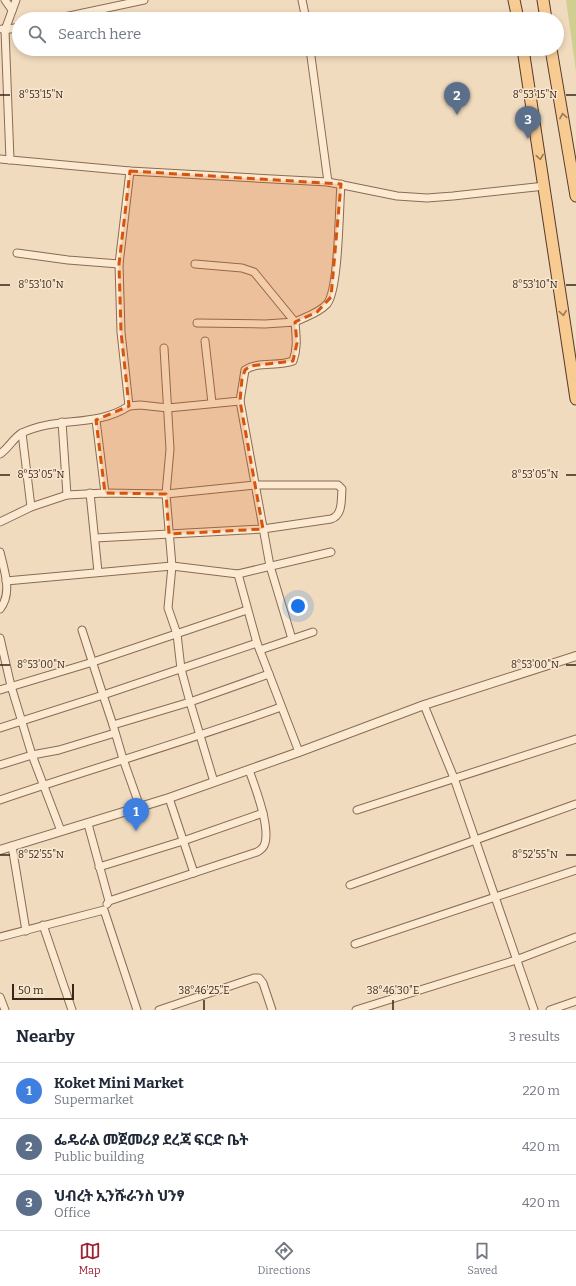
<!DOCTYPE html>
<meta charset="utf-8">
<style>
:root{--surface:#fff;--page:#f6f6f7;--text:#1f2937;--muted:#747a83;--line:#e0e1e3;--accent:#9e2131}
body{margin:0;font-family:Bitter,"Noto Sans Ethiopic",serif;background:var(--page);color:var(--text)}
.scale{position:absolute;left:12px;bottom:10px;width:62px;box-sizing:border-box;padding-left:4px;border:2px solid #39261b;border-top:0;font-size:11px;line-height:14px;white-space:nowrap;color:#39261b;-webkit-text-stroke:3px #f8e6ce;paint-order:stroke}
.you{position:absolute;left:298px;top:606px;width:14px;height:14px;margin:-10px;border:3px solid #fff;border-radius:50%;background:#1a73e8;box-shadow:0 0 0 6px #1a73e833}
.badge{display:grid;place-items:center;width:26px;height:26px;border-radius:50%;background:var(--accent);color:#fff;font-size:13px;font-weight:700}
.pin{position:absolute;translate:-50% -33px;filter:drop-shadow(0 1px 2px #0008)}
.pin::after{content:'';position:absolute;top:21px;width:14px;height:12px;background:inherit;clip-path:polygon(0 0,100% 0,50% 100%)}
.list{margin:0;padding:0;list-style:none}
h2{display:flex;justify-content:space-between;align-items:center;height:52px;margin:0;padding:0 16px;font-size:17px}
h2 small{font-size:13px;font-weight:400;color:var(--muted)}
.list li{display:grid;grid-template-columns:26px 1fr auto;gap:12px;align-items:center;box-sizing:border-box;height:56px;padding:0 16px;border-top:1px solid var(--line)}
.list b{display:block;font-size:15px;white-space:nowrap}
.list p{margin:0;font-size:13px;white-space:nowrap;color:var(--muted)}
.list em{font-size:13px;font-style:normal;color:var(--muted)}
.icon{flex:none;width:22px;height:22px;fill:none;stroke:currentColor;stroke-width:2;stroke-linecap:round;stroke-linejoin:round}
.map{position:relative;flex:none;width:576px;height:1010px;overflow:hidden}
.search{position:absolute;background:var(--surface);box-shadow:0 2px 6px #0003;left:12px;right:12px;top:12px;height:44px;display:flex;align-items:center;gap:10px;box-sizing:border-box;padding:0 14px;border-radius:22px;color:var(--muted);font-size:15px}
.sheet{height:220px;background:var(--surface)}
nav{display:flex;justify-content:space-around;align-items:center;box-sizing:border-box;height:56px;border-top:1px solid var(--line);background:var(--surface);font-size:11px;color:var(--muted)}
nav a{display:grid;justify-items:center;gap:2px}
nav .on{color:var(--accent)}
.map>svg:first-child{display:block}
</style>
<div class="map">
<svg width="576" height="1010" viewBox="0 0 576 1010">
<rect width="100%" height="100%" fill="#f1dbbe"/>
<path fill="#d0cf91" d="M566,0h10v71z"/>
<g fill="none" stroke-linecap="round" stroke-linejoin="round">
<defs>
<g id="minor">
<path d="M5,0l7,10"/>
<path d="M302,0l4,19"/>
<path d="M55,19l89,-19"/>
<path d="M2,29l3,1 11,-30"/>
<path d="M310,49l18,133"/>
<path d="M0,159l130,12 198,11 69,14 30,2 26,-2 92,-10"/>
<path d="M10,160l-5,-130 14,-3"/>
<path d="M130,171l-11,93 2,68 8,74 11,-1 28,3 72,-7 5,-31c13,-9 32,-3 48,-9 5,-14 3,-25 2,-39l-30,2 -68,-1"/>
<path d="M17,253l51,7 51,4"/>
<path d="M195,264l47,4 12,4 41,50c10,-5 24,-9 32,-18 12,-14 12,-97 14,-120"/>
<path d="M205,341l7,62"/>
<path d="M240,401l30,165 22,73"/>
<path d="M96,420l9,73"/>
<path d="M62,422l5,73"/>
<path d="M22,433l9,74"/>
<path d="M0,454c9,-6 13,-16 22,-21 35,-17 74,-5 107,-27"/>
<path d="M90,493l8,79"/>
<path d="M0,522l31,-15 36,-12 38,-2 61,1 89,-9h83l4,4c-1,11 1,26 -11,30l-68,10 -168,9"/>
<path d="M0,552c4,18 13,41 0,57"/>
<path d="M238,574l19,69 12,31"/>
<path d="M6,581l166,-15 66,8 93,-22"/>
<path d="M82,630l21,65 154,-52"/>
<path d="M0,638l11,48 21,69 -32,10"/>
<path d="M260,650l53,-18"/>
<path d="M0,690l93,-28 154,-52"/>
<path d="M424,705l30,73 80,232"/>
<path d="M0,728l103,-33 10,30"/>
<path d="M214,782l-24,-80 79,-28 30,78"/>
<path d="M169,798l25,75"/>
<path d="M0,800c93,-32 188,-59 281,-93"/>
<path d="M140,807l-17,-48 -10,-34 77,-23 -9,-33 -4,-35 -9,-26 4,-42 -6,-72 4,-45 -6,-101"/>
<path d="M357,810l219,-71"/>
<path d="M88,824l21,77 -2,3"/>
<path d="M61,831l-29,-76 27,-5 56,-17"/>
<path d="M12,846l14,85"/>
<path d="M99,867l84,-26 80,-28"/>
<path d="M350,885l226,-81"/>
<path d="M109,901l148,-49c4,-2 7,-5 8,-9 5,-18 -10,-56 -16,-73"/>
<path d="M43,925l29,85"/>
<path d="M0,937l104,-27 33,100"/>
<path d="M355,944l221,-74"/>
<path d="M0,997l5,13"/>
<path d="M159,1010l95,-32h5l4,5 9,27"/>
<path d="M356,1010l160,-50 60,-23"/>
<path d="M550,1010l26,-9"/>
</g>
<path id="tertiary" d="M0,850l169,-52 130,-46 125,-47 152,-49"/>
<g id="primary">
<path d="M514,0l4,19"/>
<path d="M543,0l3,19"/>
<path d="M523,49l53,350"/>
<path d="M551,49l25,147"/>
</g>
</defs>
<use href="#minor" stroke="#8a6b55" stroke-width="9"/>
<use href="#tertiary" stroke="#8a6b55" stroke-width="10"/>
<use href="#primary" stroke="#573a2a" stroke-width="13"/>
<use href="#minor" stroke="#fbead1" stroke-width="7"/>
<use href="#tertiary" stroke="#fbead1" stroke-width="8"/>
<use href="#primary" stroke="#f8cb92" stroke-width="11"/>
</g>
<defs><path id="oneway-chevron" d="M-2-3.5L2.5 0L-2 3.5" fill="none" stroke-width="1.6" stroke-linecap="round" stroke-linejoin="round"/></defs>
<g stroke="#987856">
<use href="#oneway-chevron" transform="translate(563 116) rotate(-100)"/>
<use href="#oneway-chevron" transform="translate(540 157) rotate(81)"/>
<use href="#oneway-chevron" transform="translate(563 313) rotate(82)"/>
</g>
<path fill="#d6540e" fill-opacity="0.2" stroke="#d6540e" stroke-width="3" stroke-dasharray="8 5" stroke-linejoin="round" d="M130,171l211,13 -10,113 -14,15 -22,10 2,21 -4,18 -43,5 -5,4 -3,9 -2,22 23,128 -94,5 -3,-40 -61,-1 -9,-73 33,-14 -8,-74 -2,-68z"/>
<path fill="none" stroke="#39261b" stroke-width="1.5" d="M0,95h10M566,95h10M0,285h10M566,285h10M0,475h10M566,475h10M0,665h10M566,665h10M0,855h10M566,855h10M204,1000v10M393,1000v10"/>
<g font-size="10" text-anchor="middle" fill="#39261b" stroke="#f8e6ce" stroke-width="3" stroke-linejoin="round" paint-order="stroke">
<text x="41" y="98">8°53'15"N</text>
<text x="535" y="98">8°53'15"N</text>
<text x="41" y="288">8°53'10"N</text>
<text x="535" y="288">8°53'10"N</text>
<text x="41" y="478">8°53'05"N</text>
<text x="535" y="478">8°53'05"N</text>
<text x="41" y="668">8°53'00"N</text>
<text x="535" y="668">8°53'00"N</text>
<text x="41" y="858">8°52'55"N</text>
<text x="535" y="858">8°52'55"N</text>
<text x="204" y="994">38°46'25"E</text>
<text x="393" y="994">38°46'30"E</text>
</g>
</svg>
<div class="scale">50 m</div>
<div class="you"></div>
<div class="pin badge" style="left:136px;top:831px;background:#3f7fe0">1</div>
<div class="pin badge" style="left:457px;top:115px;background:#5c6f8a">2</div>
<div class="pin badge" style="left:528px;top:139px;background:#5c6f8a">3</div>
<div class="search"><svg class="icon" aria-label="search" viewBox="0 0 24 24"><circle cx="10" cy="10" r="6"/><path d="M15 15l6 6"/></svg>Search here</div>
</div>
<section class="sheet">
<h2>Nearby<small>3 results</small></h2>
<ul class="list">
<li><span class="badge" style="background:#3f7fe0">1</span><div><b>Koket Mini Market</b><p>Supermarket</p></div><em>220 m</em></li>
<li><span class="badge" style="background:#5c6f8a">2</span><div><b>ፌዴራል መጀመሪያ ደረጃ ፍርድ ቤት</b><p>Public building</p></div><em>420 m</em></li>
<li><span class="badge" style="background:#5c6f8a">3</span><div><b>ህብረት ኢንሹራንስ ህንፃ</b><p>Office</p></div><em>420 m</em></li>
</ul>
</section>
<nav>
<a class="on"><svg class="icon" aria-label="map" viewBox="0 0 24 24"><path d="M3 6l6-2 6 2 6-2v14l-6 2-6-2-6 2zM9 4v14M15 6v14"/></svg>Map</a>
<a><svg class="icon" aria-label="directions" viewBox="0 0 24 24"><path d="M12 3l9 9-9 9-9-9zM9 14v-3h6M13 9l2 2-2 2"/></svg>Directions</a>
<a><svg class="icon" aria-label="saved" viewBox="0 0 24 24"><path d="M7 4h10v16l-5-4-5 4z"/></svg>Saved</a>
</nav>
